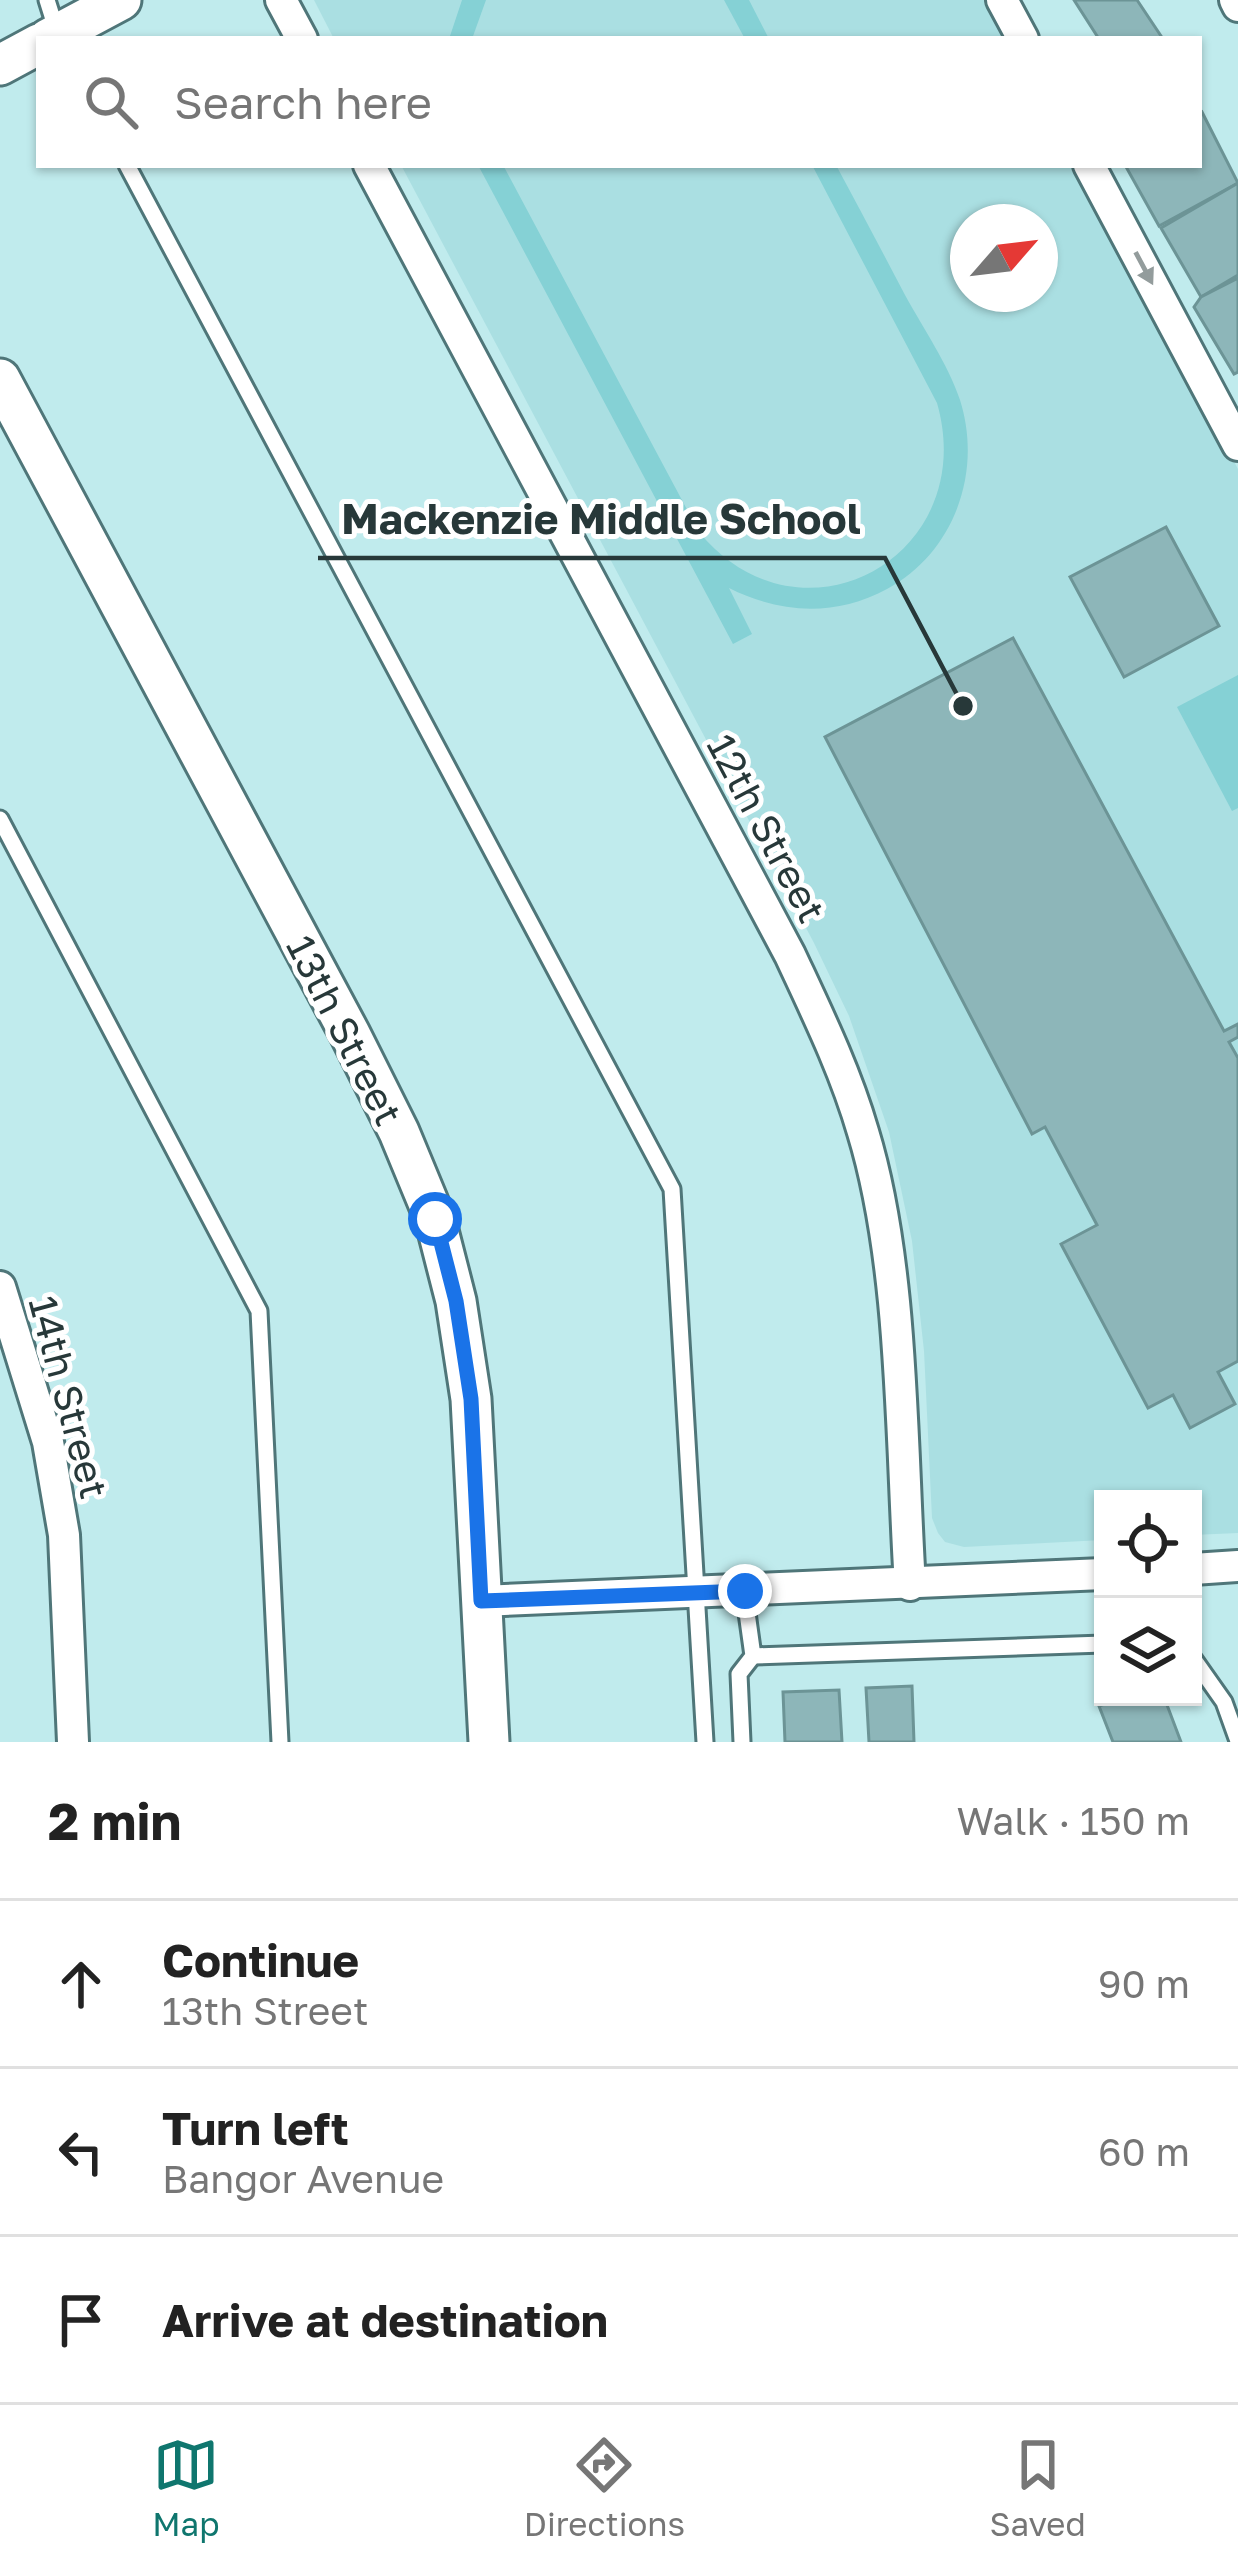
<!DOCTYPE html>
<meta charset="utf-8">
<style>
:root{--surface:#fff;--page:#f6f6f6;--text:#222;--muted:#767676;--line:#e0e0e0;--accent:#0f766e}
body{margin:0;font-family:"Golos Text",sans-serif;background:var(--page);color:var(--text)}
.controls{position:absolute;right:36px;bottom:36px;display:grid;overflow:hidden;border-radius:0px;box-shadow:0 3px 9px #0004}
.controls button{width:108px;height:108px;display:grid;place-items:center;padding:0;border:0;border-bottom:3px solid var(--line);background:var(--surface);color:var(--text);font:60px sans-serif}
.compass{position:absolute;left:950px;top:204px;width:108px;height:108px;border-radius:50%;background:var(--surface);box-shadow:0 3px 9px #0004;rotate:62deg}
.stop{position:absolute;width:36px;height:36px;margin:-27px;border:9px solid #1a73e8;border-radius:50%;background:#fff}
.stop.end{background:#1a73e8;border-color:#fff;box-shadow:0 3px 12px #0008}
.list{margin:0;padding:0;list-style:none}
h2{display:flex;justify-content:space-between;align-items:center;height:156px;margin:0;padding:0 48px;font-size:51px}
h2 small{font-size:39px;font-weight:400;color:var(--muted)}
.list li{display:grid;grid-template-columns:78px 1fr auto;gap:36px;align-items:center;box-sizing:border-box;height:168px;padding:0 48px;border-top:3px solid var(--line)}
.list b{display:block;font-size:45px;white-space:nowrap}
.list p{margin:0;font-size:39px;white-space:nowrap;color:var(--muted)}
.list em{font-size:39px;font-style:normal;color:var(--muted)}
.icon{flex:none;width:66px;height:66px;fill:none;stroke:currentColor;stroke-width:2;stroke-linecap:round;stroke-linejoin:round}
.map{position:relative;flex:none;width:1238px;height:1742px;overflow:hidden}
.search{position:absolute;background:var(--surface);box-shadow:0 3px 9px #0004;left:36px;right:36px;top:36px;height:132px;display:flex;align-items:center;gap:30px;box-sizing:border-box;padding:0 42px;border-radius:0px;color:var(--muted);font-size:45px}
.sheet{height:660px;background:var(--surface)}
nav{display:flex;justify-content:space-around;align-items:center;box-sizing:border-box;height:168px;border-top:3px solid var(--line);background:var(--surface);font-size:33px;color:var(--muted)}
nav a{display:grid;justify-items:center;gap:6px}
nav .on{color:var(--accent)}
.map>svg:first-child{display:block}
</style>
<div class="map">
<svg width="1238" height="1742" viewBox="0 0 1238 1742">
<rect width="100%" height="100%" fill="#c0ebed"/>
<g fill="#aadfe2" fill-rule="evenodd">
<path d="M314,0h675l20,39h-675z"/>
<path d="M401,165h675l162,304v1064l-45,2v-36h-90v41l-139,7 -19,-5 -7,-9 -6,-15 -8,-167 -12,-110 -23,-109 -40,-116 -35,-73zM968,222h72v72h-72z"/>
</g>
<g fill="#85d1d5">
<path d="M462,0h24l-14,39h-23z"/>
<path d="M724,0h25l20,39h-24z"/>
<path d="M478,165h25l196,367c102,124 282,24 238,-129l-125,-238h24c23,43 46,86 69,130 18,33 43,69 55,105 23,72 -6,153 -73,189 -52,28 -106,25 -158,-1l23,46 -19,10z"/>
<path d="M1238,675v133l-6,3 -55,-104z"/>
</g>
<g fill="#8db6b9" stroke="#6c9496" stroke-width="3">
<path d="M1074,0h63l26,39h-64z"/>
<path d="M1202,112l36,71 -79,43 -34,-61h74v-51z"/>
<path d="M1238,183v92l-37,22 -40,-69z"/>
<path d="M1238,278v94l-4,2 -40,-67 7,-10z"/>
<path d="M1166,527l53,99 -95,51 -54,-100z"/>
<path d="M1013,638l211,393 14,-7v13l-9,5 9,16v303l-20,11 17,32 -45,24 -17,-33 -25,13 -87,-164 36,-19 -52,-98 -13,7 -207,-397z"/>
<path d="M912,1686l2,56h-45l-3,-54z"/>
<path d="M839,1690l3,52h-57l-2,-50z"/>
<path d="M1123,1697h41l17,45h-68l-14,-36z"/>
</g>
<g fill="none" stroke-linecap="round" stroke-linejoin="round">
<defs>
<g id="service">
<path d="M47,0l10,32"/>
<path d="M127,165l545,1024 33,553"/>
<path d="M0,819l259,492 21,431"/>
<path d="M753,1656l350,-12"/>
<path d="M1193,1658l31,44 14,39"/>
<path d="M742,1742l-3,-68 14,-18 -9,-65"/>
</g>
<g id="minor">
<path d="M281,0l21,39"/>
<path d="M1002,0l21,39"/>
<path d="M1235,0l3,6"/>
<path d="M369,165l421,790c27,58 55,115 73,177 41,134 38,312 47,453"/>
<path d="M1089,165l149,280"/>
<path d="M0,1287l48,155 16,93 9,207"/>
<path d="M1193,1569l45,-3"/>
<path d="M481,1601l622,-27"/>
</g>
<g id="tertiary">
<path d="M48,39l73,-39"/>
<path d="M0,65l39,-21"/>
<path d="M0,379l350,655 49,98 36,87 21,82 15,98 18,343"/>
</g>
</defs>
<use href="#service" stroke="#4f7679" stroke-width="21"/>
<use href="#minor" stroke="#4f7679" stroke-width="36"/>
<use href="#tertiary" stroke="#4f7679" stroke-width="45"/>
<use href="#service" stroke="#fff" stroke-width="15"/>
<use href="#minor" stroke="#fff" stroke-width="30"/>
<use href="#tertiary" stroke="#fff" stroke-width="39"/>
</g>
<defs><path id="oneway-solid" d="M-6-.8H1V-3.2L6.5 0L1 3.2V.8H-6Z" transform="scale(3)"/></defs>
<use fill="#939c9c" href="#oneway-solid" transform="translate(1144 268) rotate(62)"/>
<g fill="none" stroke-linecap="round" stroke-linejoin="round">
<path stroke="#1a73e8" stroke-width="15" d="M435,1219l21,82 15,98 10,202 264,-10"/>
</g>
<g text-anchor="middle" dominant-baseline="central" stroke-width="10" stroke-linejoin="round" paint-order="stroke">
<g font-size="39" fill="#273839" stroke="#fff">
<text transform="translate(767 828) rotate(62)">12th Street</text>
<text transform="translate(345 1030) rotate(63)">13th Street</text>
<text transform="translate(69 1397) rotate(75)">14th Street</text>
</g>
</g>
<path fill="none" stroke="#273839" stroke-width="4.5" d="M963 706L885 558H318"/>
<circle fill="#273839" stroke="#fff" stroke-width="4.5" cx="963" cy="706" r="12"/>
<g font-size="42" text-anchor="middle" font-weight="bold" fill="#273839" stroke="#fff" stroke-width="10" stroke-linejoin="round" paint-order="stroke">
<text x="601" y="534">Mackenzie Middle School</text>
</g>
</svg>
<div class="controls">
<button><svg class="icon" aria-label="locate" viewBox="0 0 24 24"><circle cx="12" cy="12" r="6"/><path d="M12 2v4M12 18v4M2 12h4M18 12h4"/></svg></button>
<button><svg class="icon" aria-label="layers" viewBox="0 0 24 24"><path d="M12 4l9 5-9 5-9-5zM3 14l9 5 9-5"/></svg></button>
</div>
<svg class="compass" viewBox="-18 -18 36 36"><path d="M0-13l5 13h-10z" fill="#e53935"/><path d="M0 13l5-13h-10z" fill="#767676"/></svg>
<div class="stop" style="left:435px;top:1219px"></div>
<div class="stop end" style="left:745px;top:1591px"></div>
<div class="search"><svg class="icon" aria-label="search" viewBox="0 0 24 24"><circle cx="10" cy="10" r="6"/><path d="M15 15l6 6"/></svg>Search here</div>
</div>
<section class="sheet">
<h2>2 min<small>Walk · 150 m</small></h2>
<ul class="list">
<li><svg class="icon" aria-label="ahead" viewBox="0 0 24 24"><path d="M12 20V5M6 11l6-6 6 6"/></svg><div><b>Continue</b><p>13th Street</p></div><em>90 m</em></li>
<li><svg class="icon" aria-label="left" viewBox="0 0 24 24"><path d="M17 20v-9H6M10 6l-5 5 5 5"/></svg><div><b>Turn left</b><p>Bangor Avenue</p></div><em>60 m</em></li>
<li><svg class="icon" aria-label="arrive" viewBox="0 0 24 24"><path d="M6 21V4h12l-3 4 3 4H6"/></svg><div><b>Arrive at destination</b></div></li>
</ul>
</section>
<nav>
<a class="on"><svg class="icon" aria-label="map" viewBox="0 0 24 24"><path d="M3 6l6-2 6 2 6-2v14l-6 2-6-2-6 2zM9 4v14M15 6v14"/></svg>Map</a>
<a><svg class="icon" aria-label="directions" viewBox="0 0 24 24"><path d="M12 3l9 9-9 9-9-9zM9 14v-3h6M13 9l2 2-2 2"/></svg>Directions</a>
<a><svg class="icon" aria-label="saved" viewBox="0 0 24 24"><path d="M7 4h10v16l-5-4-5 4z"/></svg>Saved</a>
</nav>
